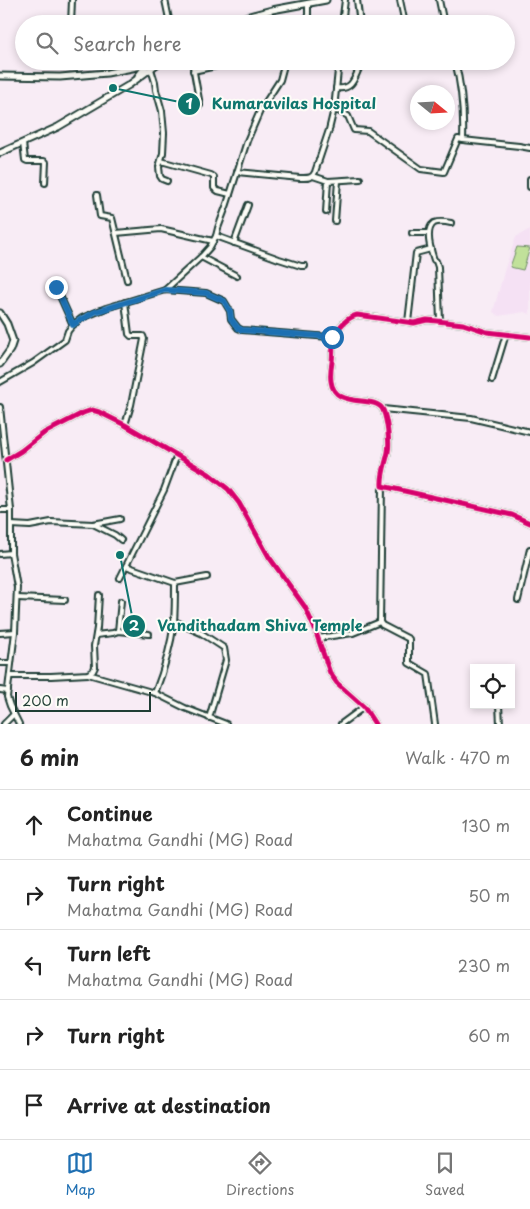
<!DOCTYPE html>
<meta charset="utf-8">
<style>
:root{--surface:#fff;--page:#f2f2f2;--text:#222;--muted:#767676;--line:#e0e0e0;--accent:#1f6fb2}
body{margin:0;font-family:"Playpen Sans",sans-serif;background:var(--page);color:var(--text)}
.controls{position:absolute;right:15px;bottom:15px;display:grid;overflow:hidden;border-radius:0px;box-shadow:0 2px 8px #0003}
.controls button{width:45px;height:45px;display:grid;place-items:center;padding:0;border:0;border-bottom:1px solid var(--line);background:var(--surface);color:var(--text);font:25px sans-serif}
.compass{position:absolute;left:410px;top:85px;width:45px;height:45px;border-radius:50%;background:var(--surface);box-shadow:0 2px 8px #0003;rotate:108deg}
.scale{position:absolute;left:15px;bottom:12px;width:136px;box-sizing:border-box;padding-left:5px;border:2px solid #1f3d34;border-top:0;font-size:14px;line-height:18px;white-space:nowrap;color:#1f3d34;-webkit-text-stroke:4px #fdfcf7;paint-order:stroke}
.stop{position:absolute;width:15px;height:15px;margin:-11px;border:4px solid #1f6fb2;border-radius:50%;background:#fff}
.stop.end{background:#1f6fb2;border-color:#fff;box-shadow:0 1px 5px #0008}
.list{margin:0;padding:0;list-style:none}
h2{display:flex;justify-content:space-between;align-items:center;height:65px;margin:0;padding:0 20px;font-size:21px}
h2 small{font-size:16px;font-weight:400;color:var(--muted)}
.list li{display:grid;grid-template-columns:32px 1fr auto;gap:15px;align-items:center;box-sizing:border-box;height:70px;padding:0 20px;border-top:1px solid var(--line)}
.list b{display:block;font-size:19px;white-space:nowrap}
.list p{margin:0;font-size:16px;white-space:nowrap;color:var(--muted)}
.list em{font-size:16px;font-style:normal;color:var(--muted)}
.icon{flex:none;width:28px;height:28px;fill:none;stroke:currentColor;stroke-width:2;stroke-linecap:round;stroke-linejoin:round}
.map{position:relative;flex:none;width:530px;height:724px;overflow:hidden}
.search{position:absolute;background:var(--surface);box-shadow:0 2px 8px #0003;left:15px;right:15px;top:15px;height:55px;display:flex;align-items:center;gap:12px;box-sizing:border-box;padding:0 18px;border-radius:28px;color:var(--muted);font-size:19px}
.sheet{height:415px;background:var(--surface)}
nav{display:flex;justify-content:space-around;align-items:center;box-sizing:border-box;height:70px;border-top:1px solid var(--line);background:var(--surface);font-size:14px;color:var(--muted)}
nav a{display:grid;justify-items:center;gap:2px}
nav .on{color:var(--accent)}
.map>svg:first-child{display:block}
</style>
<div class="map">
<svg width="530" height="724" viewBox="0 0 530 724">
<rect width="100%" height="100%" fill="#f8ecf5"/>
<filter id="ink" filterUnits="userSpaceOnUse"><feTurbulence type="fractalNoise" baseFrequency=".02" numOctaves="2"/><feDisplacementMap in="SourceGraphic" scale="10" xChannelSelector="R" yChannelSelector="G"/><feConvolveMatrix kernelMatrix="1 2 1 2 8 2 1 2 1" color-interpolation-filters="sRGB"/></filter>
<g filter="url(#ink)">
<path fill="#f5e1f4" d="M530,229v85l-6,-2 -25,4 -6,-4 12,-44 11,-31z"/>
<path fill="#c1e19a" stroke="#708f67" d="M517,247l13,1 -7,22 -13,-3z"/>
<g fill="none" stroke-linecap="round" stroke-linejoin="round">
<defs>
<g id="street">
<path d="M165,0l5,24"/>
<path d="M357,0l3,24"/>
<path d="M400,0l5,24"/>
<path d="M439,0l5,24"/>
<path d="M71,24l1,-24"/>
<path d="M192,24l11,-2 18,1"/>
<path d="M308,24v-21"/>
<path d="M342,24l3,-24"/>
<path d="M192,61l8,44"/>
<path d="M455,61c7,27 9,51 8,79l56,6 11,2"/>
<path d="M151,69l4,13 1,8 6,21 2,22 -1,20 -4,14 1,9 2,3 5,2"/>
<path d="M193,71l28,-6"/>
<path d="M336,88c20,3 19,-16 27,-27"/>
<path d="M334,109l14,7 6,14 14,1 53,38 23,3 14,-33 5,1"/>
<path d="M23,143l2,17 2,1h17l2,1 -1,21"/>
<path d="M161,161l50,14 3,2v11l4,3 12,3"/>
<path d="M237,172l63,6c7,0 12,1 15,-6l14,-42 5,-21 5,-48"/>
<path d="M313,176l15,5 32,-2"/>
<path d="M530,179v8"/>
<path d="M97,195l3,21 12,2 15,62"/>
<path d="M326,212l2,-31"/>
<path d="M335,221l3,-40"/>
<path d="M116,233l45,-4 52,12"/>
<path d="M412,233h17"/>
<path d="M216,236l63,23 22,7h4"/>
<path d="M234,243l14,-38"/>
<path d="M201,257l36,19"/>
<path d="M56,287l17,38"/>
<path d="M165,290l37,-34 8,-9 6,-11 2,-8 9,-24 20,-63 13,-30 20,-31 4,-15 9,-4"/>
<path d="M440,321l-2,-54 -2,-6 -2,-1c-3,-9 -10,-30 0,-37 5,-2 12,-1 17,0"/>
<path d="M408,322l8,-69 15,-4"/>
<path d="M530,337l-43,-5 -24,-8 -26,-3 -10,-1 -13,3 -57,-8c-9,2 -19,12 -22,21 -3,7 -2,18 -3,26 -1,6 -2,13 -1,19 3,29 45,13 52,29 4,9 7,32 5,42 -2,11 -7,22 -6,34l130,29 18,8"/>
<path d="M492,380l14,-46"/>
<path d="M0,382l33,-19 32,-23 3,-9 5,-6 9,-7 24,-10 59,-18 41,3 18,8 6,10 1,8 7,9 4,2 87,7h4l2,-2"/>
<path d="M0,407l11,103v43l6,34 -2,45 -8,65 3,9 9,18"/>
<path d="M383,409l88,9 59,14"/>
<path d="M125,425l6,-20 13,-66 -1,-3h-12l-2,-2 -4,-32"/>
<path d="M6,460l15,-9 23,-18 39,-20 9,-3 7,2 26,13 84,49 19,15 11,14 30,54 36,50 9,20 16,46 7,10 27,24 11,17"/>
<path d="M382,486l-2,136 2,3 27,14v24l19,11 7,50"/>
<path d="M0,510h11"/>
<path d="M93,524l22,11 6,5"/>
<path d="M11,525l19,1 21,-4 42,2 27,-5"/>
<path d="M0,554l11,-1"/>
<path d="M126,566l49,17c0,13 0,26 -1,39 -3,24 -10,48 -19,71"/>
<path d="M120,578l44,-88 13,-35"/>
<path d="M175,583l32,-6"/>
<path d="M17,598l48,2"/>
<path d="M518,600l12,-51"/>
<path d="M174,621l27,12 23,15 2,12 -17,58"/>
<path d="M118,631l3,-30"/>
<path d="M0,633l15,-1"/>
<path d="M96,635l17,-2 5,-2 31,3"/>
<path d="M318,638l35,-5 27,-11"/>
<path d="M0,663h11"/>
<path d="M88,674l67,19 30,15 41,16"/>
<path d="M10,676h41l37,-2 5,-3 2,-4 -1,-21 3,-18 2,-33"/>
<path d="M0,690l8,1"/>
<path d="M499,705l1,19"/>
<path d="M4,724l10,-10"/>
<path d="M341,724l23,-17"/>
</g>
<g id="secondary">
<path d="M219,24l53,-14 54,-10"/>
<path d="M0,76l60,1 47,-4 40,-8"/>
<path d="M138,76l9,-11 8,-4"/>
<path d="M0,153l58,-26 71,-42 32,-24"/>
<path d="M0,313l7,11 6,17 -3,9 -10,14"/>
</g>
</defs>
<use href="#street" stroke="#1f3d34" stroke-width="8"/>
<use href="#secondary" stroke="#1f3d34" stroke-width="9"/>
<use href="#street" stroke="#fdfcf7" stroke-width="4"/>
<use href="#secondary" stroke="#fdfcf7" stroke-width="5"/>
<defs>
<g id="cycleway">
<path d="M530,337l-43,-5 -24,-8 -26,-3 -10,-1 -13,3 -57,-8c-9,2 -19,12 -22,21 -3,7 -2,18 -3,26 -1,6 -2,13 -1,19 3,29 45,13 52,29 4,9 7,32 5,42 -2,11 -7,22 -6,34l130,29 18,8"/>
<path d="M6,460l15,-9 23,-18 39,-20 9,-3 7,2 26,13 84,49 19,15 11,14 30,54 36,50 9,20 16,46 7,10 27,24 11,17"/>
</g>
</defs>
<use href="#cycleway" stroke="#fdfcf7" stroke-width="8"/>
<use href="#cycleway" stroke="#d6006c" stroke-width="5"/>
</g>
</g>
<g fill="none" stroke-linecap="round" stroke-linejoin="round" filter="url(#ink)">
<path stroke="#1f6fb2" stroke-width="6" d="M56,287l17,38c8,-7 14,-8 22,-13l70,-22 41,3 18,8 6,10 1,8 7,9 4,2 90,7"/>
</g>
<path fill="none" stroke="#0f766e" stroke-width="2" d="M113 88L189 104M120 555L134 626"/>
<g fill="#0f766e" stroke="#fdfcf7" stroke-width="2">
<circle cx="113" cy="88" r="5"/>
<circle cx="120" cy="555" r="5"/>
<circle cx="189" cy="104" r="12"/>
<circle cx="134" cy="626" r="12"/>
</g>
<g font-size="15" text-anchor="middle" font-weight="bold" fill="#fff">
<text x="189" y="109">1</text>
<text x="134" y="631">2</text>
</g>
<g font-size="15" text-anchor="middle" font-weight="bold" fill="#0f766e" stroke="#fdfcf7" stroke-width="4" stroke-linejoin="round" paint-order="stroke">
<text x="294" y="109">Kumaravilas Hospital</text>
<text x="260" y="631">Vandithadam Shiva Temple</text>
</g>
</svg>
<div class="controls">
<button><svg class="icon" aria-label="locate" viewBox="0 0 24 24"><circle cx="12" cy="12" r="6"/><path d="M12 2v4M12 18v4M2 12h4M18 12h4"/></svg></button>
</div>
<svg class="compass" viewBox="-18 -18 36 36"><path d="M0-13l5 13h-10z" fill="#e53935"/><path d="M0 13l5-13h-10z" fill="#767676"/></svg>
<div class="scale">200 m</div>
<div class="stop" style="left:332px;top:337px"></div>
<div class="stop end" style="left:56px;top:287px"></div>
<div class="search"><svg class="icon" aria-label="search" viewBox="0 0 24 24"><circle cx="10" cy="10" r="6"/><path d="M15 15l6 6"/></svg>Search here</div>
</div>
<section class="sheet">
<h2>6 min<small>Walk · 470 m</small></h2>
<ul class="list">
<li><svg class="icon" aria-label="ahead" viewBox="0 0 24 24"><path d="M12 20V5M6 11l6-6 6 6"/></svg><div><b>Continue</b><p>Mahatma Gandhi (MG) Road</p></div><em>130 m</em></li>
<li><svg class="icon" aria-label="right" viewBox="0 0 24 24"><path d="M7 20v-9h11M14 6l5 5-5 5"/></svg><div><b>Turn right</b><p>Mahatma Gandhi (MG) Road</p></div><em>50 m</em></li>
<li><svg class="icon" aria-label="left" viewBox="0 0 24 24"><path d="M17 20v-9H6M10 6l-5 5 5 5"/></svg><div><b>Turn left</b><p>Mahatma Gandhi (MG) Road</p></div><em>230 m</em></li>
<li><svg class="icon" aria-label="right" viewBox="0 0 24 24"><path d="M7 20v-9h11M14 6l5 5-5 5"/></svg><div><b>Turn right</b></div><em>60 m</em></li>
<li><svg class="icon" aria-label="arrive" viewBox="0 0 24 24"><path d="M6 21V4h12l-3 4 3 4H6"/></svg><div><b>Arrive at destination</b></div></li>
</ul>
</section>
<nav>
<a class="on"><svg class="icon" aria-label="map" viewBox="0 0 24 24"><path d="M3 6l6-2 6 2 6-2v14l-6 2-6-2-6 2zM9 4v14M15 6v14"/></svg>Map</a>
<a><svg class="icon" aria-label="directions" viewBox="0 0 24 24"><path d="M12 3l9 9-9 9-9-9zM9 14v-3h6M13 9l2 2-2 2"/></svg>Directions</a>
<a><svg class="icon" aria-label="saved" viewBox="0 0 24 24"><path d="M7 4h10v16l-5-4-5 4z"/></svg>Saved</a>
</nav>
